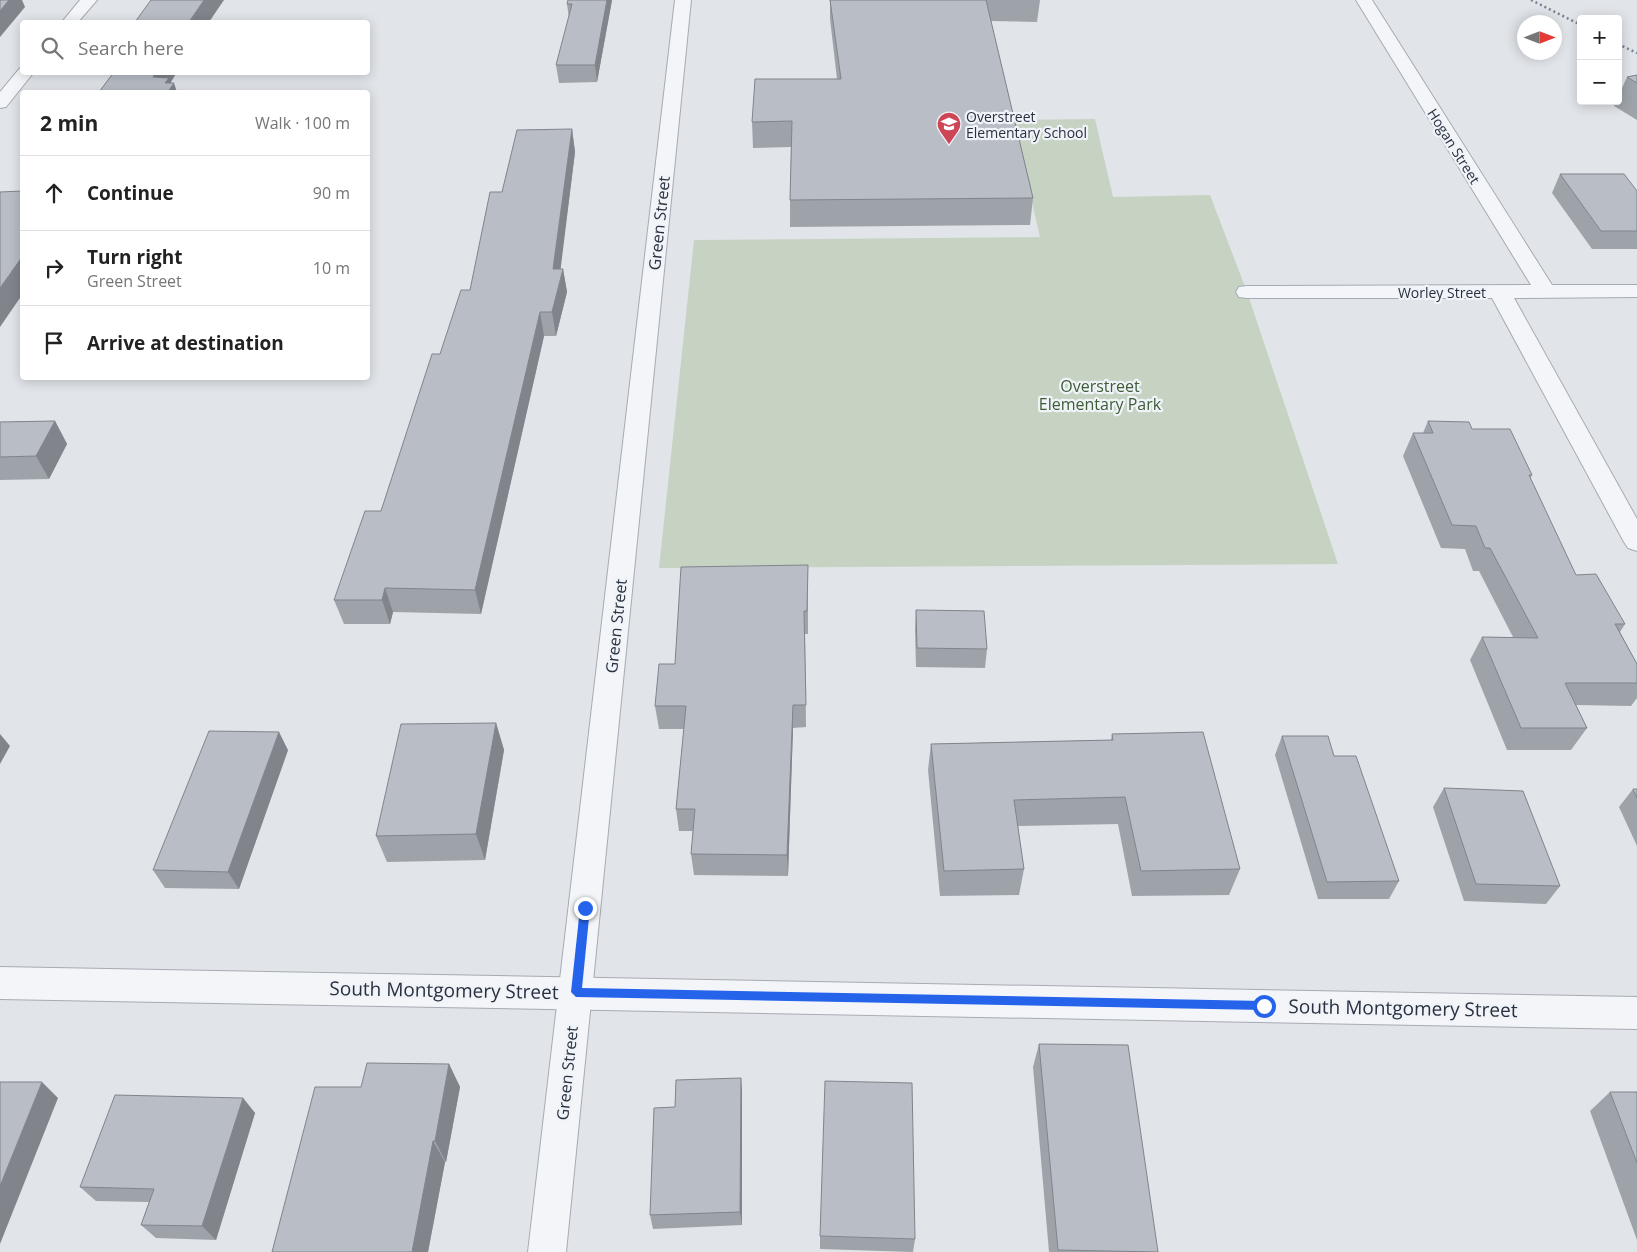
<!DOCTYPE html>
<meta charset="utf-8">
<style>
:root{--surface:#fff;--page:#f6f6f6;--text:#222;--muted:#767676;--line:#e0e0e0}
body{margin:0;font-family:"Open Sans",sans-serif;background:var(--page);color:var(--text)}
.controls{position:absolute;right:15px;top:15px;display:grid;overflow:hidden;border-radius:5px;box-shadow:0 2px 12px #0003}
.controls button{width:45px;height:45px;display:grid;place-items:center;padding:0;border:0;border-bottom:1px solid var(--line);background:var(--surface);color:var(--text);font:25px sans-serif}
.compass{position:absolute;left:1517px;top:15px;width:45px;height:45px;border-radius:50%;background:var(--surface);box-shadow:0 2px 12px #0003;rotate:90deg}
.stop{position:absolute;width:15px;height:15px;margin:-11px;border:4px solid #2563eb;border-radius:50%;background:#fff}
.stop.end{background:#2563eb;border-color:#fff;box-shadow:0 1px 5px #0008}
.list{margin:0;padding:0;list-style:none}
h2{display:flex;justify-content:space-between;align-items:center;height:65px;margin:0;padding:0 20px;font-size:21px}
h2 small{font-size:16px;font-weight:400;color:var(--muted)}
.list li{display:grid;grid-template-columns:32px 1fr auto;gap:15px;align-items:center;box-sizing:border-box;height:75px;padding:0 20px;border-top:1px solid var(--line)}
.list b{display:block;font-size:19px;white-space:nowrap}
.list p{margin:0;font-size:16px;white-space:nowrap;color:var(--muted)}
.list em{font-size:16px;font-style:normal;color:var(--muted)}
.icon{flex:none;width:28px;height:28px;fill:none;stroke:currentColor;stroke-width:2;stroke-linecap:round;stroke-linejoin:round}
.map{position:relative;flex:none;width:1637px;height:1252px;overflow:hidden}
.search{position:absolute;background:var(--surface);box-shadow:0 2px 12px #0003;left:20px;top:20px;width:350px;height:55px;display:flex;align-items:center;gap:12px;box-sizing:border-box;padding:0 18px;border-radius:5px;color:var(--muted);font-size:19px}
.panel{position:absolute;background:var(--surface);box-shadow:0 2px 12px #0003;left:20px;top:90px;width:350px;height:290px;border-radius:5px}
.map>svg:first-child{display:block}
</style>
<div class="map">
<svg width="1637" height="1252" viewBox="0 0 1637 1252">
<rect width="100%" height="100%" fill="#e1e4e9"/>
<path fill="#c6d3c2" d="M1095,119l18,78 97,-2 37,97 91,272 -679,4 35,-328 346,-3 -27,-117z"/>
<g fill="none" stroke-linecap="round" stroke-linejoin="round">
<defs>
<g id="minor">
<path d="M675,0h16l-125,1252h-38z"/>
<path d="M1356,0h16l180,285h85v12l-123,1 123,221v32l-9,-3 -4,-6 -132,-244h-245l-8,-1 -3,-5 3,-5 8,-1 284,-1z"/>
</g>
<g id="tertiary">
<path d="M80,0h17l-19,22h-16z"/>
<path d="M20,68h2v4h12l-28,35 -6,1v-16z"/>
<path d="M0,967l1637,30v32l-1637,-30z"/>
</g>
</defs>
<use href="#minor" stroke="#a6abb3" stroke-width="2"/>
<use href="#tertiary" stroke="#a6abb3" stroke-width="2"/>
<use href="#minor" fill="#f3f5f8" fill-rule="evenodd"/>
<use href="#tertiary" fill="#f3f5f8" fill-rule="evenodd"/>
<g stroke="#7a8393" stroke-width="2.5" stroke-dasharray="2 3" stroke-linecap="butt">
<path d="M1531,0l50,25"/>
<path d="M1618,44l19,9"/>
</g>
</g>
<g fill="#9ea3aa">
<path d="M568,0h44l-15,82 -38,1 -3,-18 13,-47 -2,-14z"/>
<path d="M830,0h210l-3,22 -46,-1 42,177 -3,27 -240,2v-27l1,-53 -38,1 -1,-26 85,-43 -7,-60z"/>
<path d="M1637,75v45l-23,-14 2,-5h2v-4l9,-20z"/>
<path d="M572,129l3,23 -15,117h3l4,23 -11,44h-12l-63,278 -88,-2 -3,12h-46l-10,-24 47,-89 59,-157 30,-64 32,-98z"/>
<path d="M1560,174l77,17v58h-45l-40,-56z"/>
<path d="M55,421l12,23 -18,35 -49,1v-58z"/>
<path d="M1428,421l44,8 60,46 -2,4 46,96 49,49 -5,8 17,32v34l-6,8 -55,-1 11,23 -16,22h-64l-37,-90 12,-23h31l-34,-66h-6l-8,-22 -24,-1 -38,-92 10,-23h10z"/>
<path d="M808,565v69h-3l1,93 -13,1 -5,148 -94,-1 -3,-21 2,-23h-14l-3,-22 8,-80h-25l-4,-23 20,-42z"/>
<path d="M916,610l71,39 -2,19 -69,-1 -1,-38z"/>
<path d="M496,723l8,27 -19,110 -98,2 -11,-26z"/>
<path d="M1112,734l128,135 -11,26 -97,1 -14,-72 -100,2 6,43 -5,26 -79,1 -12,-126 3,-26 180,-4z"/>
<path d="M1282,736l117,145 -10,18h-71l-43,-144z"/>
<path d="M288,750l-49,139 -74,-1 -12,-18z"/>
<path d="M1444,788l116,98 -14,18 -82,-3 -31,-94z"/>
<path d="M1633,789h4v57l-18,-39z"/>
<path d="M1039,1044l119,208h-109l-16,-185z"/>
<path d="M449,1064l11,23 -14,75h-1l-17,90h-156l89,-165z"/>
<path d="M741,1078l1,15v132l-89,4 -3,-14 25,-108z"/>
<path d="M1610,1092h27v148l-47,-129z"/>
<path d="M243,1098l12,15 -39,127 -60,-2 -15,-13 8,-23 -53,-1 -16,-14z"/>
<path d="M820,1236l95,3 -2,13 -93,-3z"/>
</g>
<g fill="#81848b">
<path d="M7,0h15l3,7 -25,30v-26z"/>
<path d="M204,0h20l-15,22h-20z"/>
<path d="M607,0h5l-15,82 -2,-17z"/>
<path d="M156,72h21l-6,10 1,4 2,-3 3,9h-9l-15,-15z"/>
<path d="M572,129l3,23 -17,138 5,-21 4,23 -11,44 -4,-24 1,-43z"/>
<path d="M22,257v38l-22,32v-39z"/>
<path d="M540,312l4,24 -63,278 -6,-24z"/>
<path d="M55,421l12,23 -18,35 -13,-23z"/>
<path d="M385,588l8,24 -3,12 -8,-24z"/>
<path d="M793,705v23l-5,148 -1,-21z"/>
<path d="M496,723l8,27 -19,110 -9,-26z"/>
<path d="M279,732l9,18 -49,139 -11,-17z"/>
<path d="M0,734l10,12 -10,18z"/>
<path d="M449,1064l11,23 -14,75 -11,-21z"/>
<path d="M741,1078l1,15v132l-2,-13z"/>
<path d="M42,1082l16,16 -58,146v-58z"/>
<path d="M243,1098l12,15 -39,127 -14,-14z"/>
<path d="M433,1141l12,21 -17,90h-16z"/>
</g>
<g fill="#b8bdc6" stroke="#81848b">
<path d="M0,0h9l-9,11z"/>
<path d="M151,0h53l-15,22h-54z"/>
<path d="M568,0h39l-12,65h-39l16,-61h-5z"/>
<path d="M830,0h156l47,198 -243,2 2,-79 -40,1 3,-43h86z"/>
<path d="M114,72h42l-3,5 16,1 -4,5h9l-6,9h-69z"/>
<path d="M1637,75v8l-10,-6z"/>
<path d="M572,129l-19,140h10l-11,43h-12l-65,278 -90,-2 -3,12h-48l31,-89h16l51,-157h8l21,-64h9l20,-98h12l15,-62z"/>
<path d="M1560,174h64l13,17v40h-36z"/>
<path d="M22,191v66l-22,31v-96z"/>
<path d="M55,421l-19,35 -36,1v-35z"/>
<path d="M1428,421l41,1 3,7h38l22,46h-3l47,100 20,-1 29,50h-10l22,40v19h-72l22,45h-66l-39,-91 56,1 -48,-90h-5l-9,-22 -24,-1 -39,-92h20z"/>
<path d="M808,565l-1,46h-3l2,94h-13l-6,150 -96,-1 4,-45h-19l10,-103h-31l4,-42h16l6,-97z"/>
<path d="M916,610l68,1 3,38 -70,-1z"/>
<path d="M496,723l-20,111 -100,2 25,-112z"/>
<path d="M209,731l70,1 -51,140 -75,-2z"/>
<path d="M1203,732l37,137 -99,2 -16,-74 -111,3 10,69 -80,2 -13,-127 182,-4 -1,-6z"/>
<path d="M1282,736h46l6,20h22l43,125 -72,1z"/>
<path d="M1444,788l79,3 37,95 -84,-2z"/>
<path d="M1633,789h4v9z"/>
<path d="M1039,1044l89,1 30,207 -100,-2z"/>
<path d="M367,1063l82,1 -14,77h-2l-21,111h-140l43,-165h46z"/>
<path d="M741,1078l-1,134 -90,3 4,-107 21,-1 1,-27z"/>
<path d="M825,1081l87,2 3,156 -95,-3z"/>
<path d="M0,1082h42l-42,104z"/>
<path d="M1610,1092h27v71z"/>
<path d="M115,1095l128,3 -41,128 -61,-1 13,-36 -74,-2z"/>
</g>
<path fill="#2563eb" d="M585,904l5,4 -8,80 682,13 5,5 -5,4 -688,-13 -5,-5 9,-84z"/>
<defs>
<symbol id="school-pin" viewBox="-11 -11 22 30"><path d="M0 17L-7.5 6A9.5 9.5 0 1 1 7.5 6Z" fill="#ce4656" stroke="#f0f3f7"/><path d="M0-5L7-2L0 1L-7-2ZM-4 1L0 2.5L4 1V4Q0 6-4 4Z" fill="#fff"/></symbol>
</defs>
<g fill-rule="evenodd">
<use href="#school-pin" x="935" y="110" width="28" height="38"/>
</g>
<g text-anchor="middle" dominant-baseline="central" stroke-width="4.5" stroke-linejoin="round" paint-order="stroke">
<g font-size="14" fill="#293141" stroke="#f0f3f7" text-anchor="start">
<text x="966" y="116">Overstreet<tspan x="966" dy="16">Elementary School</tspan></text>
</g>
<g font-size="14" fill="#293141" stroke="#f0f3f7">
<text transform="translate(1454 146) rotate(58)">Hogan Street</text>
<text x="1442" y="292">Worley Street</text>
</g>
<g font-size="16" fill="#293141" stroke="#f0f3f7">
<text transform="translate(659 223) rotate(-84)">Green Street</text>
<text transform="translate(616 626) rotate(-84)">Green Street</text>
<text transform="translate(567 1073) rotate(-84)">Green Street</text>
</g>
<g font-size="16" fill="#3c5d36" stroke="#f0f3f7">
<text x="1100" y="386">Overstreet<tspan x="1100" dy="18">Elementary Park</tspan></text>
</g>
<g font-size="19" fill="#293141" stroke="#f0f3f7">
<text transform="translate(444 990) rotate(1)">South Montgomery Street</text>
<text transform="translate(1403 1008) rotate(1)">South Montgomery Street</text>
</g>
</g>
</svg>
<div class="controls">
<button>+</button>
<button>−</button>
</div>
<svg class="compass" viewBox="-18 -18 36 36"><path d="M0-13l5 13h-10z" fill="#e53935"/><path d="M0 13l5-13h-10z" fill="#767676"/></svg>
<div class="stop" style="left:1264px;top:1006px"></div>
<div class="stop end" style="left:585px;top:908px"></div>
<div class="search"><svg class="icon" aria-label="search" viewBox="0 0 24 24"><circle cx="10" cy="10" r="6"/><path d="M15 15l6 6"/></svg>Search here</div>
<section class="panel">
<h2>2 min<small>Walk · 100 m</small></h2>
<ul class="list">
<li><svg class="icon" aria-label="ahead" viewBox="0 0 24 24"><path d="M12 20V5M6 11l6-6 6 6"/></svg><div><b>Continue</b></div><em>90 m</em></li>
<li><svg class="icon" aria-label="right" viewBox="0 0 24 24"><path d="M7 20v-9h11M14 6l5 5-5 5"/></svg><div><b>Turn right</b><p>Green Street</p></div><em>10 m</em></li>
<li><svg class="icon" aria-label="arrive" viewBox="0 0 24 24"><path d="M6 21V4h12l-3 4 3 4H6"/></svg><div><b>Arrive at destination</b></div></li>
</ul>
</section>
</div>
